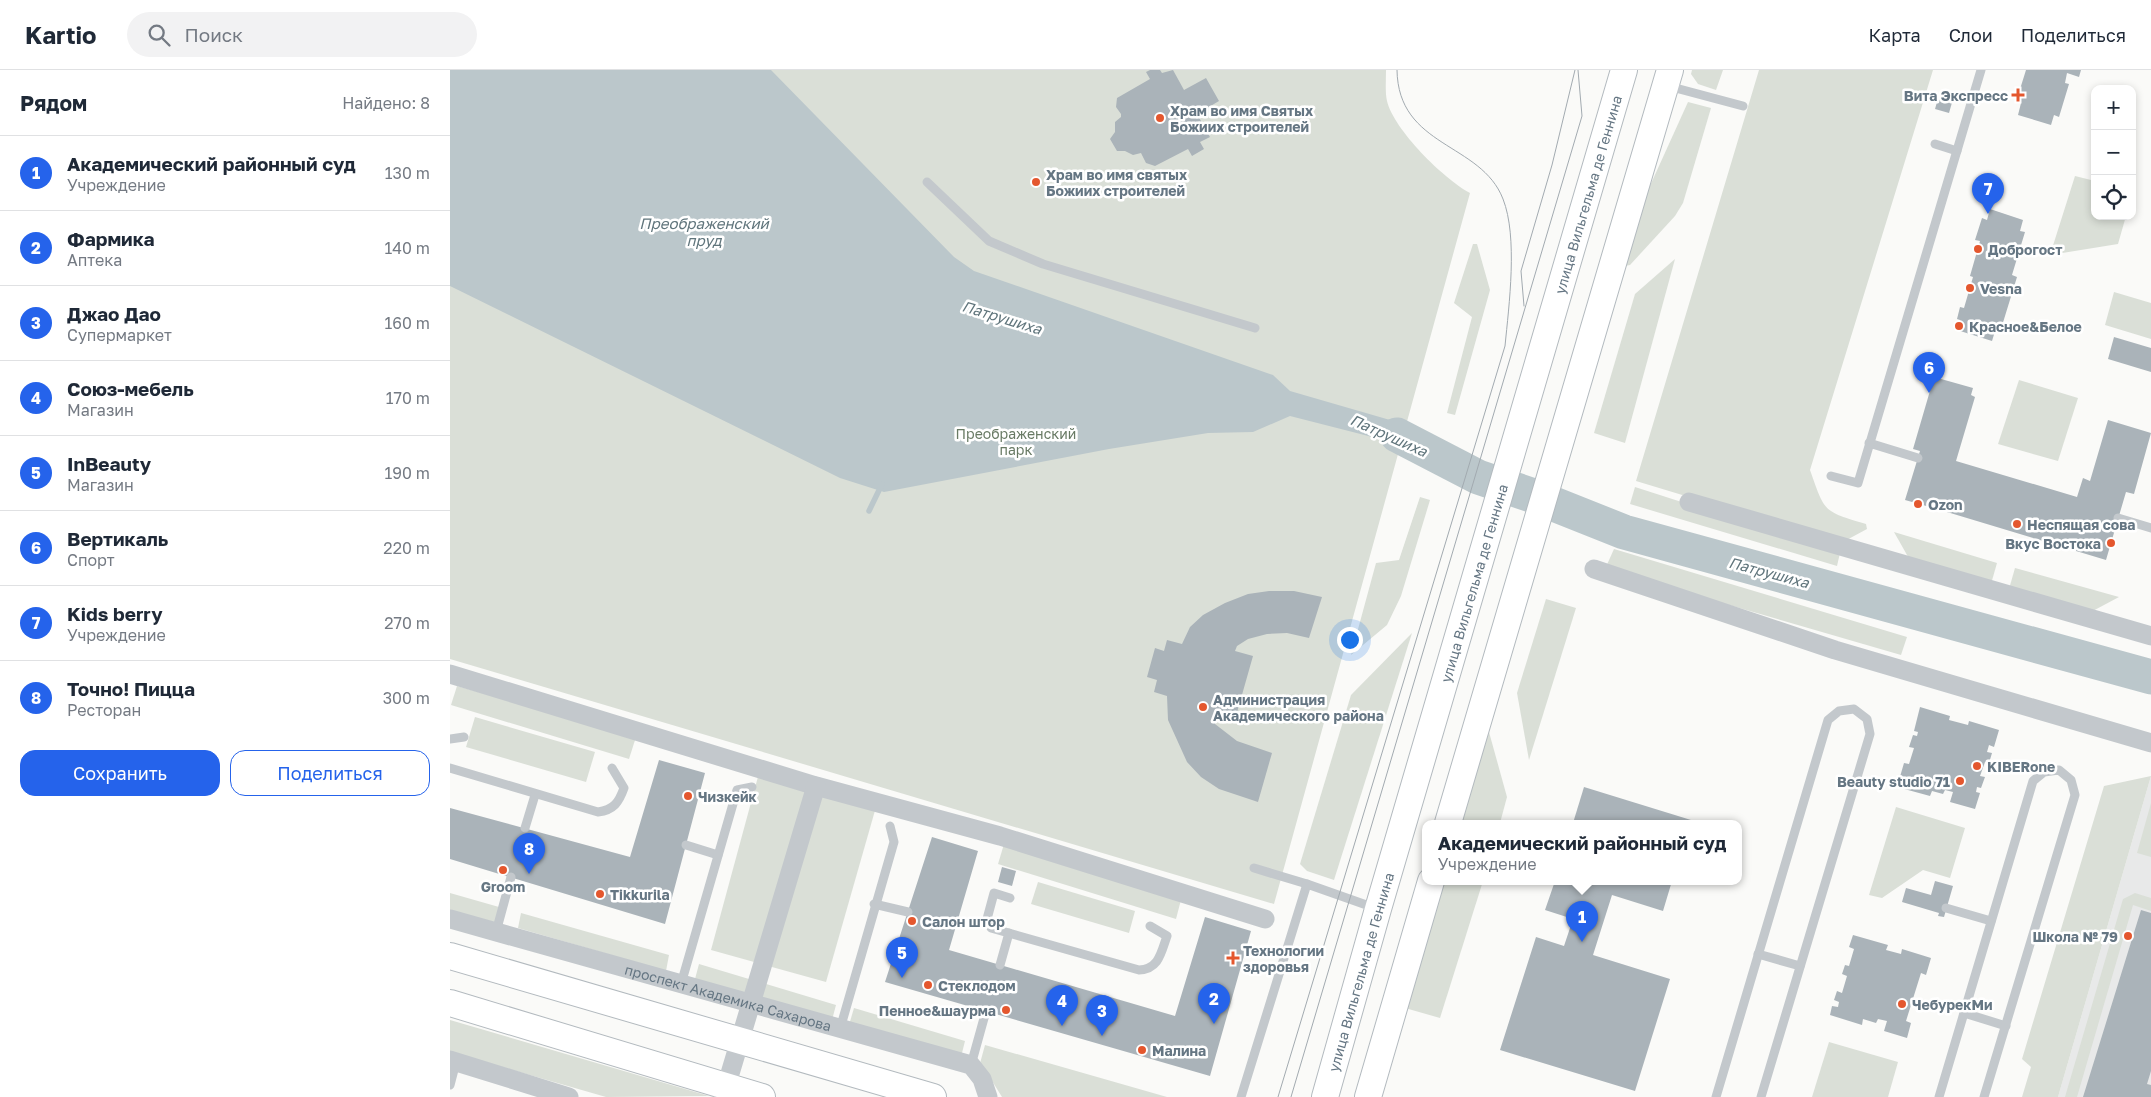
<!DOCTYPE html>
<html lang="ru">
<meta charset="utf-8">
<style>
:root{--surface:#fff;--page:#f2f2f3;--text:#1f2937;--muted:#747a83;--line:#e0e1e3;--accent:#2563eb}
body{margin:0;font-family:"Golos Text",sans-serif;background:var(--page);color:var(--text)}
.controls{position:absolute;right:15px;top:15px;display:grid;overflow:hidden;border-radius:10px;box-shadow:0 2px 8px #0003}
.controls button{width:45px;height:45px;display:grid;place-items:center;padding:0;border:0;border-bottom:1px solid var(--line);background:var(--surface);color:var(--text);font:25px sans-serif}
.you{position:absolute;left:899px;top:569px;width:18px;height:18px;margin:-12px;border:4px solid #fff;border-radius:50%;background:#1a73e8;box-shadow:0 0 0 8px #1a73e833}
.badge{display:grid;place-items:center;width:32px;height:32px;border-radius:50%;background:var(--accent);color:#fff;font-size:16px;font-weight:700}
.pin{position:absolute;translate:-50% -41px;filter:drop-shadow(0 1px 2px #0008)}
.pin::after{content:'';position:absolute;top:26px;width:18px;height:15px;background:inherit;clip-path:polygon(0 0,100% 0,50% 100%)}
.popup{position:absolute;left:972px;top:750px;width:320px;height:65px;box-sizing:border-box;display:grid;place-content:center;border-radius:10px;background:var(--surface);filter:drop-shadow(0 1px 4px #0005);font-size:16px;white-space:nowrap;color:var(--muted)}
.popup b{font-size:19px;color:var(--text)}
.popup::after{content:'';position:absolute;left:50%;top:100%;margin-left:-10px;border:10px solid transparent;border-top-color:var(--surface)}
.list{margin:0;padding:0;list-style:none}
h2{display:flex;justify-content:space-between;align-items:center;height:65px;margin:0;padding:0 20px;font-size:21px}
h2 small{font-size:16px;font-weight:400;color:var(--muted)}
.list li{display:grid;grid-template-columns:32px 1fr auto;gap:15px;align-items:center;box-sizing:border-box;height:75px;padding:0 20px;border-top:1px solid var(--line)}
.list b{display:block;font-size:19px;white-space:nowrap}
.list p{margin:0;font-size:16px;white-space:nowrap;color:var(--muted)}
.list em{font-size:16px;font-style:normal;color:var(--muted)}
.actions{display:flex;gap:10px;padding:15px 20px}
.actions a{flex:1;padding:11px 0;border:1px solid var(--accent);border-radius:15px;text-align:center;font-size:18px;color:var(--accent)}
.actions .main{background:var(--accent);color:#fff}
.icon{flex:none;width:28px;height:28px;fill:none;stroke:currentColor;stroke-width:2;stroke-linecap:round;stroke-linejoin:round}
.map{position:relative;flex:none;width:1701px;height:1027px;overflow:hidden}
header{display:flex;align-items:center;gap:30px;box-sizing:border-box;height:70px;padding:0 25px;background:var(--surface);border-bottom:1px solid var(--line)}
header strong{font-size:24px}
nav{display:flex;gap:28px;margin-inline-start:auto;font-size:18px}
.search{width:350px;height:45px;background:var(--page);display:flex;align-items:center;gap:12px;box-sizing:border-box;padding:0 18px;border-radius:28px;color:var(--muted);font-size:19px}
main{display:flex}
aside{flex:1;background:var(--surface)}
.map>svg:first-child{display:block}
</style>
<header>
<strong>Kartio</strong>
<div class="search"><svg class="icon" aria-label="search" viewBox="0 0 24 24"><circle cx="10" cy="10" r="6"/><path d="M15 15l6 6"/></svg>Поиск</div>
<nav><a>Карта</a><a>Слои</a><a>Поделиться</a></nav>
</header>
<main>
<aside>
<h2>Рядом<small>Найдено: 8</small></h2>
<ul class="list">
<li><span class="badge">1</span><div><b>Академический районный суд</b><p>Учреждение</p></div><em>130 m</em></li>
<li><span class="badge">2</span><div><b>Фармика</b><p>Аптека</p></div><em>140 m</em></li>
<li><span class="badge">3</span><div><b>Джао Дао</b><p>Супермаркет</p></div><em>160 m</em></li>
<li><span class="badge">4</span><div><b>Союз-мебель</b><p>Магазин</p></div><em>170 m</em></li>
<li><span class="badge">5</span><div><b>InBeauty</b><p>Магазин</p></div><em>190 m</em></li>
<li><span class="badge">6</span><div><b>Вертикаль</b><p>Спорт</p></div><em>220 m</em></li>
<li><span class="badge">7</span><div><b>Kids berry</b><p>Учреждение</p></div><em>270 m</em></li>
<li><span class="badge">8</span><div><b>Точно! Пицца</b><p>Ресторан</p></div><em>300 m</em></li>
</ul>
<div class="actions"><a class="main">Сохранить</a><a>Поделиться</a></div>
</aside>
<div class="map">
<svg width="1701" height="1027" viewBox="0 0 1701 1027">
<rect width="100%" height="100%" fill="#fafaf8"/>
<path fill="#e8e9e9" d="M1701,706v321h-93z"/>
<g fill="#dadfd7">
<path d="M0,0h936c0,10 -1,22 1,31 7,29 57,78 83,92l-196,711 -824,-245z"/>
<path d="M1242,0h31l-7,20 -18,-6 -7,-10z"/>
<path d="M1309,0h174l-123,400c15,42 12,41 56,54l1,5 -26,14 -205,-62z"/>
<path d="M1238,32l23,6 -28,95 -8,13 -45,49 -5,1 19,-67z"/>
<path d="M1625,106l20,5v35h31l-8,28 -68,11z"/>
<path d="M1023,174h4l13,46 -35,125 -8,-2 25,-96 -18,-14z"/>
<path d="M1225,189l-50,184 -31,-10 41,-139z"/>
<path d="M1664,222l37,11v36l-46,-14z"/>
<path d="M1569,310l59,18 -20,63 -60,-17z"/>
<path d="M1185,417l205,66 -3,13 -207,-62z"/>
<path d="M970,427l10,3 -29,96 -14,29 -36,30 25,-92 23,-3z"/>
<path d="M1444,462l103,31 -6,21 -80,-22z"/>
<path d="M1164,479l293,88 -6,18 -296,-86z"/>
<path d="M1565,498l104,29 -30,16 -80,-24z"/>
<path d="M1096,529l30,9 -47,152 -12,-67z"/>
<path d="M962,563l-78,247 -27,-9 -7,-7 51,-169z"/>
<path d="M7,616l179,51 -7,22 -178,-54z"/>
<path d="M25,647l120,35 -9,30 -120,-35z"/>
<path d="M1039,662l18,65 -7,26h-40z"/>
<path d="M309,703l117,34 -50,175 -115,-32z"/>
<path d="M1701,706l-93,321h-36l9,-30 -9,-8 82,-273z"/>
<path d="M1701,733v54l-14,-4z"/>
<path d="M1446,737l69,21 -15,50 -27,-8 -41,28 -13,-3z"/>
<path d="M554,774l178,52 -6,23 -178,-55z"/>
<path d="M992,811h41l-43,137 -35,-10z"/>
<path d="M588,812l97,29 -6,22 -98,-29z"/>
<path d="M0,823l49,14 -4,16 -45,-13z"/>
<path d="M1685,823l16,5v13l-18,-6 -56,192h-12l58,-198z"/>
<path d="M71,843l148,42 -3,16 -148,-43z"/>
<path d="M249,894l137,41 -4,15 -137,-41z"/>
<path d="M404,938l111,33 -4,16 -112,-32z"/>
<path d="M0,950l259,76 -103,1 -156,-45z"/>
<path d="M1379,972l69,20 -10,35h-76z"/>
<path d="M535,975l182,52h-165l-13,-21 -10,-9z"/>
</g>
<path fill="#bbc7cb" d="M0,0h321l183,187 20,14 299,104 17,16 100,29 55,22 -8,25 -53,-27 -94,-24 -37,16 -45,1 -99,16 -225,43 -44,-14 -390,-192z"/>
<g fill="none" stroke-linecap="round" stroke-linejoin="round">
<path stroke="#bbc7cb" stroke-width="5.5" d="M419,441l13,-27"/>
<path stroke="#bbc7cb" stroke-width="35" d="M947,365l81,42 53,18 93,37 527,145"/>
</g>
<g fill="#aab3b9">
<path d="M700,0h10l2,3 11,-3 11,20 22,-12 13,23 -22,13 13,23 -10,5 4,7 -12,7 -4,-7 -33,17 -9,-3 -5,-10 -8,2 -8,-4h-8l-7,-12 5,-7v-10l6,-5v-3l-5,-7 1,-9 33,-19 -4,-7z"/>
<path d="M1576,0h55l-2,7 -12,-4 -2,10 4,1 -10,33 -5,-2 -3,10 -33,-10 3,-12 -5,-1z"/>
<path d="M1489,25l14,4 -4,14 -14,-4z"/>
<path d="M1540,139l33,11 -3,11 5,1 -13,43 5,2 -16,52 -5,-1 -4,13 -35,-11 3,-10 -3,-1 3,-12 4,1 9,-31 -3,-1 10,-35 -5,-1 7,-22 5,2z"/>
<path d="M1664,267l37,11v24l-43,-13z"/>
<path d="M1484,307l39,11 -2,7 4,2 -19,64 121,36 6,-19 7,3 18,-61 43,13 -17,61 -8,-2 -20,68 -159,-48 2,-4 -10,-3 -2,4 -32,-9 15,-49 -7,-2z"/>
<path d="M819,521h25l28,6 -13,41 -22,-5 -20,1 -19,5 -11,7 -2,5 18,5 -19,67 -18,-5 -1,6 22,17 35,12 -14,49 -39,-13 -18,-12 -14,-15 -19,-42 -1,-24 -13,-4 3,-12 -10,-3 8,-29 9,3 3,-11 15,4 8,-17 13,-12 22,-12 23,-9z"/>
<path d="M1470,637l30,9 -1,4 19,5 1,-4 30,9 -5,17 -5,-2 -2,7 5,1 -3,10 -4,-1 -5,14 5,1 -4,11 -4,-1 -1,5 4,1 -5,16 -25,-7 3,-10 -8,-2 -2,4 -11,-3 -2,5 -33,-9 7,-24 5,1 5,-16 -5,-1 4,-12 4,1 1,-4 -4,-1z"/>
<path d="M209,690l46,13 -40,151 -215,-65v-51l180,49z"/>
<path d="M1134,717l107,33 -1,3h-117z"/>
<path d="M482,767l46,14 -29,99 65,19 161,47 30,-99 46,14 -41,145 -325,-94z"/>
<path d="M552,797l14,4 -4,15 -14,-4z"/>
<path d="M1105,811h117l-9,30 -51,-16 -19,60 77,24 -35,112 -135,-41 36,-113 28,9 9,-27 -28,-9z"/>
<path d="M1485,811l18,5 -9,31 -6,-1 1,-3 -37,-11 4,-14 25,7z"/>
<path d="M1691,840l10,3v158l-4,13 4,1v12h-68z"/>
<path d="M1403,865l35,10 -2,5 15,4 1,-5 29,9 -5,17 -5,-2 -15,48 5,2 -4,15 -23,-7 3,-10 -9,-2 -2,4 -13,-4 -1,6 -32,-10 2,-9 6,1 1,-5 -5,-2 3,-9 5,2 5,-17 -5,-2 3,-9 4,1 5,-17 -5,-2z"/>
</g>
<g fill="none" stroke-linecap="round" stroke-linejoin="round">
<defs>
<g id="secondary">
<path d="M998,753l222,-753"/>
<path d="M0,886l483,141"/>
<path d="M0,933l312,94"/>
<path id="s2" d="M875,1027l53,-188 246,-839"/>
<path d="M918,1027l63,-216"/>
</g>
</defs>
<use href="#secondary" stroke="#b3babf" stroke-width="28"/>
<g stroke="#c3c8cc" stroke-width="9">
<path d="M1218,16l75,20"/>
<path d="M1485,74l22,7"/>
<path d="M477,112l62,59 54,23 212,64"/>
<path d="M1419,373l49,15"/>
<path d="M1381,406l27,7 123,-413"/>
<path d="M1668,448l33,10"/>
<path d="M0,669l14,-2"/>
<path d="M0,698l148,44c16,-2 21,-10 26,-24l-12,-20"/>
<path d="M75,758l10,-33"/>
<path d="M236,775l32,10"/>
<path d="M804,798l53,16"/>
<path d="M560,828l-16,-5 -7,26 4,9 148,42c20,-1 22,-17 28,-34l-17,-10"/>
<path d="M424,834l34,8"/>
<path d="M1496,838l45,13"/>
<path d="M46,862l15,-55"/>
<path d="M1308,884l42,12"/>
<path d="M550,895l9,-32"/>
<path d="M231,914l56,-194 15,-3"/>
<path d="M1514,943l42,13"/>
<path d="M390,959l54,-187 -4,-16"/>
<path d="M521,995l15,-54"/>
<path d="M0,1015l6,-23"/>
<path d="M791,1027l66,-213 68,24"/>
<path d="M1266,1027l112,-377 11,-9 15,-2 13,10 3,15 -109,363"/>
<path d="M1489,1027l94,-316 11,-9 15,-2 12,10 4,15 -91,302"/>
</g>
<g stroke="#c3c8cc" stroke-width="19">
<path d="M1239,432l462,134"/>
<path d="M1144,499l241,81 316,93"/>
<path d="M0,604l366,112 184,50 265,83"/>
<path id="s1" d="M0,849l521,146 11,14 6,18"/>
<path d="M0,990l119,37"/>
<path d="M273,1027l93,-311"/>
</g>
<use href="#secondary" stroke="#fff" stroke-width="26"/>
<g stroke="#a2aab0" stroke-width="1">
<path d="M1074,236l-3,-35 31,-106 23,-95"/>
<path d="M828,1027l227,-751c4,-41 13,-109 -2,-147 -22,-57 -105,-51 -106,-129"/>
<path d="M841,1027l291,-981 -4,-46"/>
</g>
</g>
<g fill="#e4572e" stroke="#fff" stroke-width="2">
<path d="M1565.5 17.5h5v5h5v5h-5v5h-5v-5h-5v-5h5z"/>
<circle cx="710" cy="48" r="5"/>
<circle cx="586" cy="112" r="5"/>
<circle cx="1528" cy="179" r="5"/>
<circle cx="1520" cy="218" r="5"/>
<circle cx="1509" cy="256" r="5"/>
<circle cx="1468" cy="434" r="5"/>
<circle cx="1567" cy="454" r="5"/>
<circle cx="1661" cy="473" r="5"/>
<circle cx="753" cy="637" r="5"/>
<circle cx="1527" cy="696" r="5"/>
<circle cx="1510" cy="711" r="5"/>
<circle cx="238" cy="726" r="5"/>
<circle cx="53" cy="800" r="5"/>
<circle cx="150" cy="824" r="5"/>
<circle cx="462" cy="851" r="5"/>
<circle cx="1678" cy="866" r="5"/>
<path d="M780.5 880.5h5v5h5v5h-5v5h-5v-5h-5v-5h5z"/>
<circle cx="478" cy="915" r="5"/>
<circle cx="1452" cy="934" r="5"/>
<circle cx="556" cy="940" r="5"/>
<circle cx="692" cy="980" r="5"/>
</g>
<g text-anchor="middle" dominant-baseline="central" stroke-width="5" stroke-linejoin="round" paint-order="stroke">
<g font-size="14" font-weight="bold" fill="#657683" stroke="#fff" text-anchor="start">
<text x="1558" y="25" text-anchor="end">Вита Экспресс</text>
<text x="720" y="40">Храм во имя Святых<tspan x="720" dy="16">Божиих строителей</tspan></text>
<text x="596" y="104">Храм во имя святых<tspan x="596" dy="16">Божиих строителей</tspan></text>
<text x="1538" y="179">Доброгост</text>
<text x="1530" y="218">Vesna</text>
<text x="1519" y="256">Красное&amp;Белое</text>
<text x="1478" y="434">Ozon</text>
<text x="1577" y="454">Неспящая сова</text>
<text x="1651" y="473" text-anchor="end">Вкус Востока</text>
<text x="763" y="629">Администрация<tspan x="763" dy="16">Академического района</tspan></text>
<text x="1537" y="696">KIBERone</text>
<text x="1500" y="711" text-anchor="end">Beauty studio 71</text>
<text x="248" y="726">Чизкейк</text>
<text x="53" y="816" text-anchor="middle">Groom</text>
<text x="160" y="824">Tikkurila</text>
<text x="472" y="851">Салон штор</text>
<text x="1668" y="866" text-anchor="end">Школа № 79</text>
<text x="793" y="880">Технологии<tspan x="793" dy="16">здоровья</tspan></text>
<text x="488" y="915">Стеклодом</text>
<text x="1462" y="934">ЧебурекМи</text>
<text x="546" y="940" text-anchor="end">Пенное&amp;шаурма</text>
<text x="702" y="980">Малина</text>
</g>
<g font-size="14" fill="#657683" stroke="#fff">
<text stroke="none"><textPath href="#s2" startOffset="940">улица Вильгельма де Геннина</textPath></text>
<text stroke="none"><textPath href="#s2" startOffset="535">улица Вильгельма де Геннина</textPath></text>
<text stroke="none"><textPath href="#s2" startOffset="130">улица Вильгельма де Геннина</textPath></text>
<text stroke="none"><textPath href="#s1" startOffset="289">проспект Академика Сахарова</textPath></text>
</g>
<g font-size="14" fill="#687a64" stroke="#fff">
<text x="566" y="363">Преображенский<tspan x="566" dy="16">парк</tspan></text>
</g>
<g font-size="15" font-style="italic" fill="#60757c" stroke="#fff">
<text x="254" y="153">Преображенский<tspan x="254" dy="17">пруд</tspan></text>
<text transform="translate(552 247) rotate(17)">Патрушиха</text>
<text transform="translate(939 365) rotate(24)">Патрушиха</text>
<text transform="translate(1319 502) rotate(15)">Патрушиха</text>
</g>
</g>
</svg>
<div class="controls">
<button>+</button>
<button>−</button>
<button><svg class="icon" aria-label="locate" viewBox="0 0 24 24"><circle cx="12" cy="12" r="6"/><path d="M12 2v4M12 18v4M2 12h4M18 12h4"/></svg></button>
</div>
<div class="you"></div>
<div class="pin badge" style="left:1132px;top:872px">1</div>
<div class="popup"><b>Академический районный суд</b>Учреждение</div>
<div class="pin badge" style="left:764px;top:954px">2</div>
<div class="pin badge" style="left:652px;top:966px">3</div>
<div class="pin badge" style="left:612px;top:956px">4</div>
<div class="pin badge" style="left:452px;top:908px">5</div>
<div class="pin badge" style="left:1479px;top:323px">6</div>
<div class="pin badge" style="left:1538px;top:144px">7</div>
<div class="pin badge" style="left:79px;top:804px">8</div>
</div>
</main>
